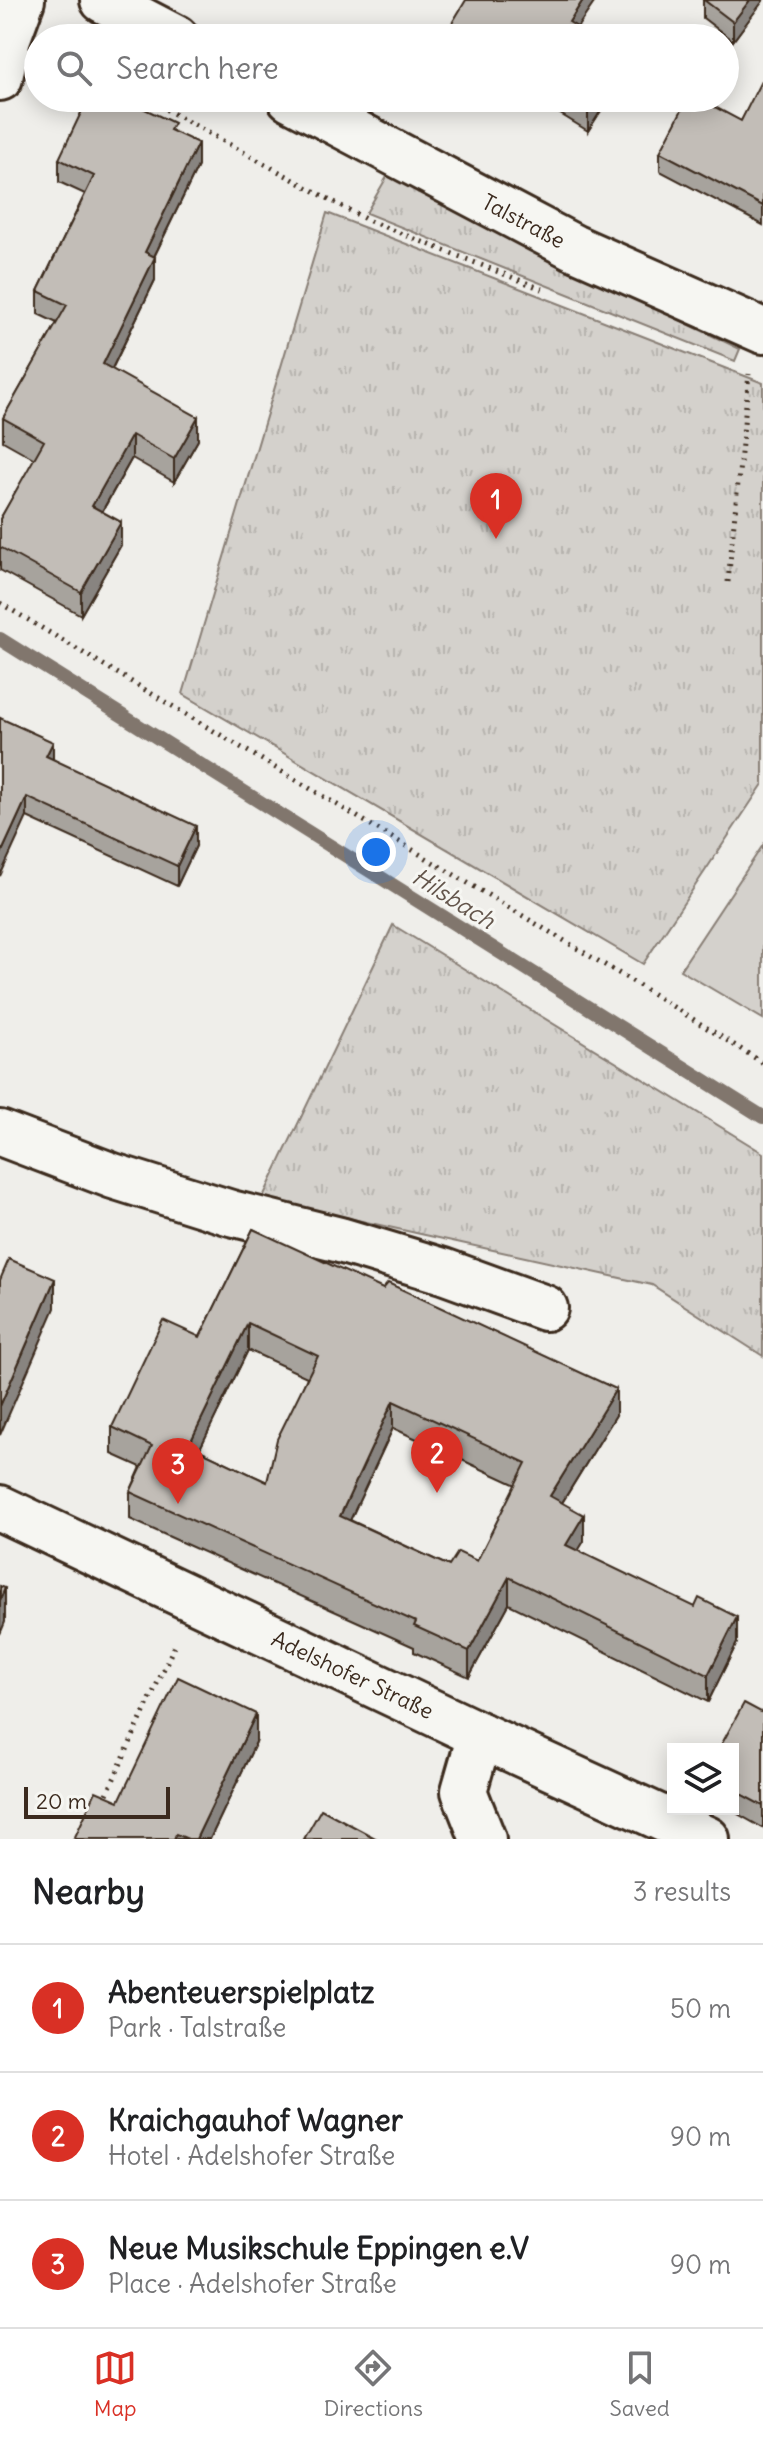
<!DOCTYPE html>
<meta charset="utf-8">
<style>
:root{--surface:#fff;--page:#f2f2f2;--text:#202124;--muted:#757577;--line:#e0e0e0;--accent:#d93025}
body{margin:0;font-family:Delius,sans-serif;background:var(--page);color:var(--text)}
.controls{position:absolute;right:24px;bottom:24px;display:grid;overflow:hidden;border-radius:0px;box-shadow:0 4px 20px #0003}
.controls button{width:72px;height:72px;display:grid;place-items:center;padding:0;border:0;border-bottom:2px solid var(--line);background:var(--surface);color:var(--text);font:40px sans-serif}
.scale{position:absolute;left:24px;bottom:20px;width:146px;box-sizing:border-box;padding-left:8px;border:4px solid #3b2a1e;border-top:0;font-size:22px;line-height:28px;white-space:nowrap;color:#3b2a1e;-webkit-text-stroke:6px #f6f6f2;paint-order:stroke}
.you{position:absolute;left:376px;top:852px;width:28px;height:28px;margin:-20px;border:6px solid #fff;border-radius:50%;background:#1a73e8;box-shadow:0 0 0 12px #1a73e833}
.badge{display:grid;place-items:center;width:52px;height:52px;border-radius:50%;background:var(--accent);color:#fff;font-size:26px;font-weight:700}
.pin{position:absolute;translate:-50% -66px;filter:drop-shadow(0 2px 4px #0008)}
.pin::after{content:'';position:absolute;top:42px;width:28px;height:24px;background:inherit;clip-path:polygon(0 0,100% 0,50% 100%)}
.list{margin:0;padding:0;list-style:none}
h2{display:flex;justify-content:space-between;align-items:center;height:104px;margin:0;padding:0 32px;font-size:34px}
h2 small{font-size:26px;font-weight:400;color:var(--muted)}
.list li{display:grid;grid-template-columns:52px 1fr auto;gap:24px;align-items:center;box-sizing:border-box;height:128px;padding:0 32px;border-top:2px solid var(--line)}
.list b{display:block;font-size:30px;white-space:nowrap}
.list p{margin:0;font-size:26px;white-space:nowrap;color:var(--muted)}
.list em{font-size:26px;font-style:normal;color:var(--muted)}
.icon{flex:none;width:44px;height:44px;fill:none;stroke:currentColor;stroke-width:2;stroke-linecap:round;stroke-linejoin:round}
.map{position:relative;flex:none;width:763px;height:1839px;overflow:hidden}
.search{position:absolute;background:var(--surface);box-shadow:0 4px 20px #0003;left:24px;right:24px;top:24px;height:88px;display:flex;align-items:center;gap:20px;box-sizing:border-box;padding:0 28px;border-radius:44px;color:var(--muted);font-size:30px}
.sheet{height:488px;background:var(--surface)}
nav{display:flex;justify-content:space-around;align-items:center;box-sizing:border-box;height:112px;border-top:2px solid var(--line);background:var(--surface);font-size:22px;color:var(--muted)}
nav a{display:grid;justify-items:center;gap:4px}
nav .on{color:var(--accent)}
.map>svg:first-child{display:block}
</style>
<div class="map">
<svg width="763" height="1839" viewBox="0 0 763 1839">
<defs>
<pattern id="grass-tufts" width="24" height="20" patternUnits="userSpaceOnUse" patternTransform="scale(2)"><rect width="24" height="20" fill="#d4d1cc"/><path d="M3 7l-1-3M5 7V3M7 7l1-3M15 17l-1-3M17 17v-4M19 17l1-3" fill="none" stroke="#b7b4af"/></pattern>
</defs>
<rect width="100%" height="100%" fill="#efeeea"/>
<filter id="ink" filterUnits="userSpaceOnUse"><feTurbulence type="fractalNoise" baseFrequency=".0125" numOctaves="2"/><feDisplacementMap in="SourceGraphic" scale="16" xChannelSelector="R" yChannelSelector="G"/><feConvolveMatrix kernelMatrix="1 2 1 2 8 2 1 2 1" color-interpolation-filters="sRGB"/></filter>
<g filter="url(#ink)">
<g fill="url(#grass-tufts)" stroke="#887e75" stroke-width="2">
<path d="M388,175l113,59 239,115 -5,12 -369,-148z"/>
<path d="M327,213l436,170v401l-120,180 -460,-270z"/>
<path d="M393,925l370,228v203l-111,-71 -390,-86z"/>
</g>
<path fill="#d4d1cc" stroke="#887e75" stroke-width="2" d="M763,845v174l-83,-49z"/>
<g fill="none" stroke-linecap="round" stroke-linejoin="round">
<path stroke="#81766d" stroke-width="14" d="M0,639l763,478"/>
<defs>
<g id="minor">
<path d="M103,0l73,38"/>
<path d="M0,78l8,-40 14,-38"/>
<path id="s1" d="M290,98l283,149 190,84"/>
<path d="M0,1133l113,43 118,37 109,27 103,31 102,37"/>
<path id="s2" d="M0,1508l480,227 227,104"/>
<path d="M480,1735l-16,56 19,48"/>
</g>
</defs>
<use href="#minor" stroke="#3b2a1e" stroke-width="50"/>
<g stroke="#3b2a1e" stroke-width="5" stroke-dasharray="2 6" stroke-linecap="butt">
<path d="M145,98l222,122 180,71"/>
<path d="M728,582l21,-208"/>
<path d="M0,603l640,383 123,77"/>
<path d="M107,1794l69,-152"/>
</g>
<use href="#minor" stroke="#f6f6f2" stroke-width="44"/>
</g>
<g fill="#a7a39d" stroke="#3b2a1e" stroke-width="2" fill-rule="evenodd">
<path d="M703,0h60l-30,41 -30,-23z"/>
<path d="M763,82v143l-103,-54v-19l81,-31z"/>
<path d="M534,98h75l-21,33z"/>
<path d="M174,132l24,34 -44,91 1,23 -43,89 86,71 -24,42 -42,-24 -30,54 19,33 -40,70 -81,-45v-51l35,-60 -32,-18v-23l54,-95 -19,-9v-23l47,-97 -26,-12v-23z"/>
<path d="M0,718l53,41 143,87 -19,40 -150,-69z"/>
<path d="M253,1229l363,186 -54,88 22,38 -6,9 159,93 -29,59 -199,-98 -40,73 -55,-25v-5l-284,-128v-27l11,-25 -29,-13v-27l88,-90zM248,1350l59,27 -40,105 -68,-32zM393,1428l123,57 -39,76 -28,5 -99,-46z"/>
<path d="M763,1713v115l-34,-19h4v-60z"/>
<path d="M256,1742l-46,97h-136l45,-38z"/>
</g>
<g fill="#888480" stroke="#3b2a1e" stroke-width="2">
<path d="M583,0h13l-26,38 -1,-16z"/>
<path d="M750,0h13v1l-30,40v-19z"/>
<path d="M597,98h12l-21,33v-19z"/>
<path d="M198,143v23l-53,109v-23z"/>
<path d="M155,257v23l-52,107v-23z"/>
<path d="M198,417v23l-24,42v-23z"/>
<path d="M132,435v23l-40,71v-23z"/>
<path d="M121,522v23l-40,70v-23z"/>
<path d="M53,742v20l-7,-6z"/>
<path d="M27,797v20l-27,59v-20z"/>
<path d="M196,826v20l-19,40v-20z"/>
<path d="M55,1279v29l-55,127v-29z"/>
<path d="M248,1323v27l-59,121v-26z"/>
<path d="M616,1389v26l-66,107v-26z"/>
<path d="M393,1401v27l-53,114v-26z"/>
<path d="M584,1515v26l-18,30v-26z"/>
<path d="M509,1577v27l-40,73v-26z"/>
<path d="M5,1588v34l-5,12v-34z"/>
<path d="M737,1617v26l-29,59v-27z"/>
<path d="M256,1714v28l-46,97h-14z"/>
</g>
<g fill="#c2bdb7" stroke="#3b2a1e" stroke-width="2" fill-rule="evenodd">
<path d="M466,0h117l-14,22 26,16h-152z"/>
<path d="M704,0h46l-17,22z"/>
<path d="M761,81l2,1v124l-103,-54 28,-54h10l43,23z"/>
<path d="M88,98h34l52,25 -4,7 28,13 -53,109 10,5 -52,107 95,53 -24,42 -42,-24 -40,71 29,16 -40,70 -81,-45v-28l44,-78 -41,-23 64,-113 -29,-14 56,-115 -35,-17z"/>
<path d="M566,98h31l-9,14z"/>
<path d="M0,718l53,24 -7,14 150,70 -19,40 -150,-69 -27,59z"/>
<path d="M253,1229l130,60 5,-6 228,106 -66,107 34,19 -18,30 129,62 4,-9 38,19 -29,58 -199,-98 -40,74 -55,-25 2,-4 -286,-130 22,-46 -40,-19 51,-107 37,17zM248,1323l70,33 -41,83 -10,43 -78,-37zM393,1401l133,62 -49,98 -19,-9 -9,14 -109,-50z"/>
<path d="M9,1259l46,20 -55,127v-126z"/>
<path d="M0,1586l5,2 -5,12z"/>
<path d="M178,1677l78,37 -60,125h-8l-12,-5 -2,5h-100l22,-48 23,10z"/>
<path d="M744,1703l19,10v93l-30,-16v-41h-14z"/>
<path d="M321,1809l56,30h-73z"/>
</g>
</g>
<g text-anchor="middle" dominant-baseline="central" stroke-width="6" stroke-linejoin="round" paint-order="stroke">
<g font-size="22" fill="#3b2a1e" stroke="#f6f6f2">
<text stroke="none"><textPath href="#s1" startOffset="264">Talstraße</textPath></text>
<text stroke="none"><textPath href="#s2" startOffset="390">Adelshofer Straße</textPath></text>
</g>
<g font-size="24" font-style="italic" fill="#64564c" stroke="#f6f6f2">
<text transform="translate(454 898) rotate(32)">Hilsbach</text>
</g>
</g>
</svg>
<div class="controls">
<button><svg class="icon" aria-label="layers" viewBox="0 0 24 24"><path d="M12 4l9 5-9 5-9-5zM3 14l9 5 9-5"/></svg></button>
</div>
<div class="scale">20 m</div>
<div class="you"></div>
<div class="pin badge" style="left:496px;top:539px">1</div>
<div class="pin badge" style="left:437px;top:1493px">2</div>
<div class="pin badge" style="left:178px;top:1504px">3</div>
<div class="search"><svg class="icon" aria-label="search" viewBox="0 0 24 24"><circle cx="10" cy="10" r="6"/><path d="M15 15l6 6"/></svg>Search here</div>
</div>
<section class="sheet">
<h2>Nearby<small>3 results</small></h2>
<ul class="list">
<li><span class="badge">1</span><div><b>Abenteuerspielplatz</b><p>Park · Talstraße</p></div><em>50 m</em></li>
<li><span class="badge">2</span><div><b>Kraichgauhof Wagner</b><p>Hotel · Adelshofer Straße</p></div><em>90 m</em></li>
<li><span class="badge">3</span><div><b>Neue Musikschule Eppingen e.V</b><p>Place · Adelshofer Straße</p></div><em>90 m</em></li>
</ul>
</section>
<nav>
<a class="on"><svg class="icon" aria-label="map" viewBox="0 0 24 24"><path d="M3 6l6-2 6 2 6-2v14l-6 2-6-2-6 2zM9 4v14M15 6v14"/></svg>Map</a>
<a><svg class="icon" aria-label="directions" viewBox="0 0 24 24"><path d="M12 3l9 9-9 9-9-9zM9 14v-3h6M13 9l2 2-2 2"/></svg>Directions</a>
<a><svg class="icon" aria-label="saved" viewBox="0 0 24 24"><path d="M7 4h10v16l-5-4-5 4z"/></svg>Saved</a>
</nav>
